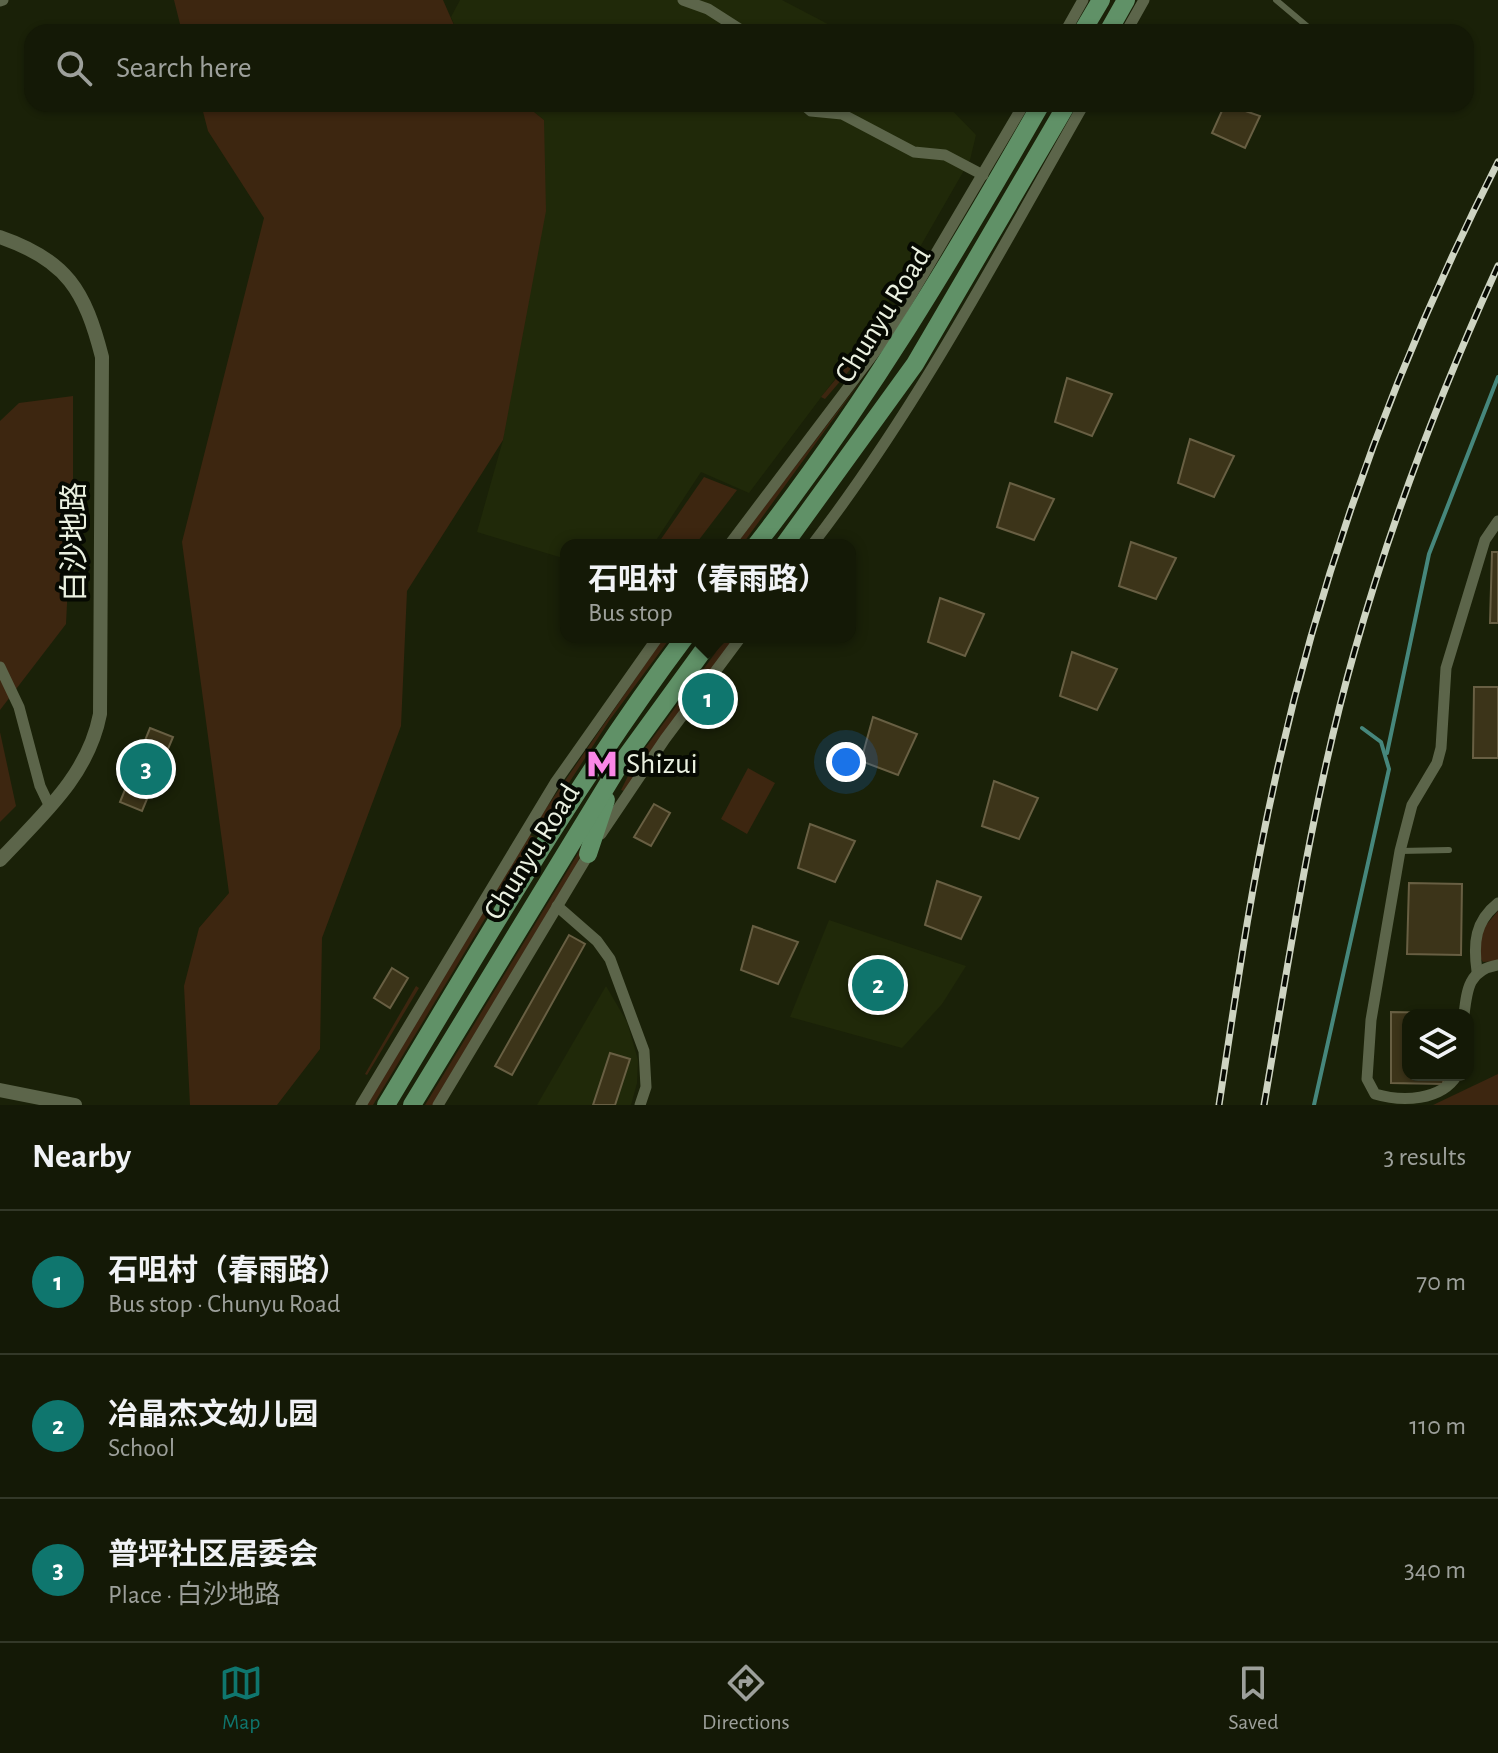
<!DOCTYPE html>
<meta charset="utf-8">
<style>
:root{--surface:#141906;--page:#212614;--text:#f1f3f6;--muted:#9da09b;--line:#333828;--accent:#0f766e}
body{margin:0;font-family:"Alegreya Sans","Noto Sans SC",sans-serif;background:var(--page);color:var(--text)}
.controls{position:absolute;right:24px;bottom:24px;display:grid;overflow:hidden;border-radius:16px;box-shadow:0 2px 6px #0004}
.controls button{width:72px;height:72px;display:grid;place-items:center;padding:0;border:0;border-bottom:2px solid var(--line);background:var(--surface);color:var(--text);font:40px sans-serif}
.you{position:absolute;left:846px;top:762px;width:28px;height:28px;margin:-20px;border:6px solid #fff;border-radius:50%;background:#1a73e8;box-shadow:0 0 0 12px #1a73e833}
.badge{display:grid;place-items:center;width:52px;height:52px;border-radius:50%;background:var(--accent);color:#fff;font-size:26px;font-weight:700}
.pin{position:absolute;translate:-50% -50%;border:4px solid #fff;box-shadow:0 2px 8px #0006}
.popup{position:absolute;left:560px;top:539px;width:296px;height:104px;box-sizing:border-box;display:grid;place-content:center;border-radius:16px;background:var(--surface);filter:drop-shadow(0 2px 6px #0005);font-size:26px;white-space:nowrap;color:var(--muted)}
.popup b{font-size:30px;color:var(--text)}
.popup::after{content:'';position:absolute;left:50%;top:100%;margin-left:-16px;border:16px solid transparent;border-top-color:var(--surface)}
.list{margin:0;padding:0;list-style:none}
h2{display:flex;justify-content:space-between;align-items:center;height:104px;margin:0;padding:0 32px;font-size:34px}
h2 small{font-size:26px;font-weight:400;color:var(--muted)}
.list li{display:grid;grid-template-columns:52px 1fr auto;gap:24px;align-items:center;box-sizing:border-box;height:144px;padding:0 32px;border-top:2px solid var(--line)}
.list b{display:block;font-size:30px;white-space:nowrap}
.list p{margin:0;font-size:26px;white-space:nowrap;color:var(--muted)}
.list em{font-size:26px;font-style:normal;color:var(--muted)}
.icon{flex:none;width:44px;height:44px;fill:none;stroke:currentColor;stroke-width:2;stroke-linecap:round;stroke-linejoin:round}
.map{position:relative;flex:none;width:1498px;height:1105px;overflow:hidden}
.search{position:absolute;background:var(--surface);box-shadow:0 2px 6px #0004;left:24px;right:24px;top:24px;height:88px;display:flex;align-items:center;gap:20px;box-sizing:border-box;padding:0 28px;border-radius:24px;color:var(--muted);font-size:30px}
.sheet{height:536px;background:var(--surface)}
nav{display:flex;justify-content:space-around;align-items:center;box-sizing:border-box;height:112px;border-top:2px solid var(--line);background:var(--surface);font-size:22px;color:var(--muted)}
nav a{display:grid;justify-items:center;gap:4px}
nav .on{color:var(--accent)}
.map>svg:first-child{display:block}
</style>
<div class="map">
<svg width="1498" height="1105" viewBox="0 0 1498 1105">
<rect width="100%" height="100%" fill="#1a2108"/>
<g fill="#202909">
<path d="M460,0h322l61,32h-386l-6,-15z"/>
<path d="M524,104h422l30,31 -6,25 -96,167 -125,166 -48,-21 -48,73h-87v14l-89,-27 26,-92 41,-320z"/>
<path d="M829,920l137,46 -24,38 -40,44 -112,-31z"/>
<path d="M606,986l21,36 11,38 -1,23 -6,22h-94z"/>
</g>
<g fill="#3d2610">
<path d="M174,0h269l14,32h-275z"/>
<path d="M201,104h323l20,16 2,91 -43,229 -96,151 -6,135 -79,212 -2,111 -43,56h-87l-6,-119 15,-58 30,-35 -47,-351 82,-324 -56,-87z"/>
<path d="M862,347l4,4 -41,48 -4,-2z"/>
<path d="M863,378l-121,167h-7z"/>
<path d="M73,396v84l-7,144 -66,86v-289l19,-18z"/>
<path d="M704,477l33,13 -42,55h-38z"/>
<path d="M664,637h7l-62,84 -64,99 -5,-3z"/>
<path d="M727,637h9l-112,154 -3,-1 14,-28z"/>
<path d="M0,732l16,74 -16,16z"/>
<path d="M748,768l27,15 -28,51 -26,-15z"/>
<path d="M528,834l6,3 -161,268h-9z"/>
<path d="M585,842l-9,25 -143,238h-8z"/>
<path d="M1498,911v50l-15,1 -5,-7 3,-24z"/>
<path d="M416,986l3,2 -52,87 -2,-1z"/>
<path d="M1498,1074v31h-65z"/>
</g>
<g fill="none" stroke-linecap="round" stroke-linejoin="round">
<g stroke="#46877c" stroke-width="4">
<path d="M1387,753l42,-199 69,-177"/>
<path d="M1314,1105l75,-336 -8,-27 -19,-14"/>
</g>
</g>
<g fill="#3c3419" stroke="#685f43" stroke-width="2">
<path d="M1225,104l35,12 -15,32 -33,-15z"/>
<path d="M1067,378l45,16 -20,42 -37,-14z"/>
<path d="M1190,439l44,17 -20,41 -36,-14z"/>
<path d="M1010,483l44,16 -20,41 -37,-13z"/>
<path d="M1131,542l45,16 -20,41 -37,-13z"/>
<path d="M1492,552h6v71h-8z"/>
<path d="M940,598l44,16 -19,42 -37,-14z"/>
<path d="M1072,652l45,17 -20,41 -37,-14z"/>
<path d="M1474,687h24v71h-25z"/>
<path d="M873,717l44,17 -19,41 -37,-14z"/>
<path d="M150,728l23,9 -31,74 -22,-9z"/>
<path d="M994,781l44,17 -19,41 -37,-13z"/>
<path d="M654,804l16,9 -19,33 -17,-9z"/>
<path d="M810,824l45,17 -20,41 -37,-14z"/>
<path d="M937,881l44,16 -20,42 -36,-14z"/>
<path d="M1409,883l53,1 -1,71 -54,-1z"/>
<path d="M753,926l45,16 -20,42 -37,-14z"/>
<path d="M569,935l16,9 -73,131 -17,-9z"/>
<path d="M392,968l16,10 -18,30 -16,-10z"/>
<path d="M1391,1012l53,1 -36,2v60h36l-1,9 -52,-1z"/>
<path d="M610,1053l20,6 -15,46h-22z"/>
</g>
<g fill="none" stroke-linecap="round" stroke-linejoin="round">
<g stroke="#5c654a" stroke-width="6">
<path d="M1276,0l38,32"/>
<path d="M1400,851l49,-1"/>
</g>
<g stroke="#5c654a" stroke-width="11">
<path d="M683,0l25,9 36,23"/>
<path d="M0,1l3,-1"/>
<path d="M1065,32l18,-32"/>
<path d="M1126,32l18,-32"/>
<path d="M803,104l8,7 31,3 72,38 31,3 38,20"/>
<path d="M729,545l158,-209 137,-232"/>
<path d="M812,545c105,-136 187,-292 272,-441"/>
<path d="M0,667l19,40 21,79 10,21"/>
<path d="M601,834l64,-95 76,-102"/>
<path d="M557,906l40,35 13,18 34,92 2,36 -6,18"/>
<path d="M1477,971c-4,-28 -2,-50 21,-68"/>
<path d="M1464,1015c3,-27 5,-45 34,-50"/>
<path d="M1457,1075c-16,26 -55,27 -82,19l-8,-15 4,-59 29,-169 12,-46 25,-42 4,-15 5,-80 39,-128 13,-19"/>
<path d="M361,1105l194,-322 103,-146"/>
<path d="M438,1105l152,-253"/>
</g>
<g stroke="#5c654a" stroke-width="14">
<path d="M0,237c67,23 85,54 102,120l-2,357c-12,62 -58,101 -100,146"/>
<path d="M0,1090l75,15"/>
</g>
<g stroke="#609167" stroke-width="18">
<path d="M1082,32l19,-32"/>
<path d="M1108,32l18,-32"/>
<path d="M756,545c110,-141 197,-287 285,-441"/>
<path d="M784,545l131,-181 152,-260"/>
<path d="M588,854l18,-54"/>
<path d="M386,1105c96,-159 188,-320 299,-468"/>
<path d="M412,1105l205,-336 96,-132"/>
</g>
<defs>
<g id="rail">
<path d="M1219,1105c16,-104 30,-208 53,-311 47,-221 124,-431 226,-632"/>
<path d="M1264,1105c26,-151 48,-304 90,-452 37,-132 87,-262 144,-387"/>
</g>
</defs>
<use href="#rail" stroke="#ced4c2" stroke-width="7"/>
<use href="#rail" stroke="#060902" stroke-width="4" stroke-dasharray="12" stroke-linecap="butt"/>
</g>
<defs>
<symbol id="metro-bare" viewBox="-9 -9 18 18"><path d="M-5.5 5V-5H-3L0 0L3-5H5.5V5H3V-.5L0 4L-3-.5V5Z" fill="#fa87e7" stroke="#060902" stroke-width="2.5" paint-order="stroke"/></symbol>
</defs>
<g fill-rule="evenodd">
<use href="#metro-bare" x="580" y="742" width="44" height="44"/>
</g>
<g text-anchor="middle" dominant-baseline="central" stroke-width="8" stroke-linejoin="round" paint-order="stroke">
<g font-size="30" fill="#eaf0e0" stroke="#060902">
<text transform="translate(883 315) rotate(-58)">Chunyu Road</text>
<text transform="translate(75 542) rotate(-90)">白沙地路</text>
<text transform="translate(532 852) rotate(-58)">Chunyu Road</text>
</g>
<g font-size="30" fill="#eaf0e0" stroke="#060902" text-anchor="start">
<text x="626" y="764">Shizui</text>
</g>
</g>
</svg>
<div class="controls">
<button><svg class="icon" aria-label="layers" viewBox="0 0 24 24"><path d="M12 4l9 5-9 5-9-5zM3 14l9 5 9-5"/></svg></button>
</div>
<div class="you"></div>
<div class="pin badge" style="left:708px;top:699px">1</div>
<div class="popup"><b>石咀村（春雨路）</b>Bus stop</div>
<div class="pin badge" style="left:878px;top:985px">2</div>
<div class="pin badge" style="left:146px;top:769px">3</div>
<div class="search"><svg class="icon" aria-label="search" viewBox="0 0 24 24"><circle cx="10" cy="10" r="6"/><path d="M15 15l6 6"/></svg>Search here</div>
</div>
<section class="sheet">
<h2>Nearby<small>3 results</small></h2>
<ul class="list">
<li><span class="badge">1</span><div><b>石咀村（春雨路）</b><p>Bus stop · Chunyu Road</p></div><em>70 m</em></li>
<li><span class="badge">2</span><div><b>冶晶杰文幼儿园</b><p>School</p></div><em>110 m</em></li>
<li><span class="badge">3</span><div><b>普坪社区居委会</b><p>Place · 白沙地路</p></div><em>340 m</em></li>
</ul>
</section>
<nav>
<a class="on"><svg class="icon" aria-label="map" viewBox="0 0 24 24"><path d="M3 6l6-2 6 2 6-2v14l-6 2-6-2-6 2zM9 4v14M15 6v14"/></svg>Map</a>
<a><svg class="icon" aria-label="directions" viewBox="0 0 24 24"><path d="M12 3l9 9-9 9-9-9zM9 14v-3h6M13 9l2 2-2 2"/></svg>Directions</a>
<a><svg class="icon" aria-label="saved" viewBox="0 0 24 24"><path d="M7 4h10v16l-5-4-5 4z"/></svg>Saved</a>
</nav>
